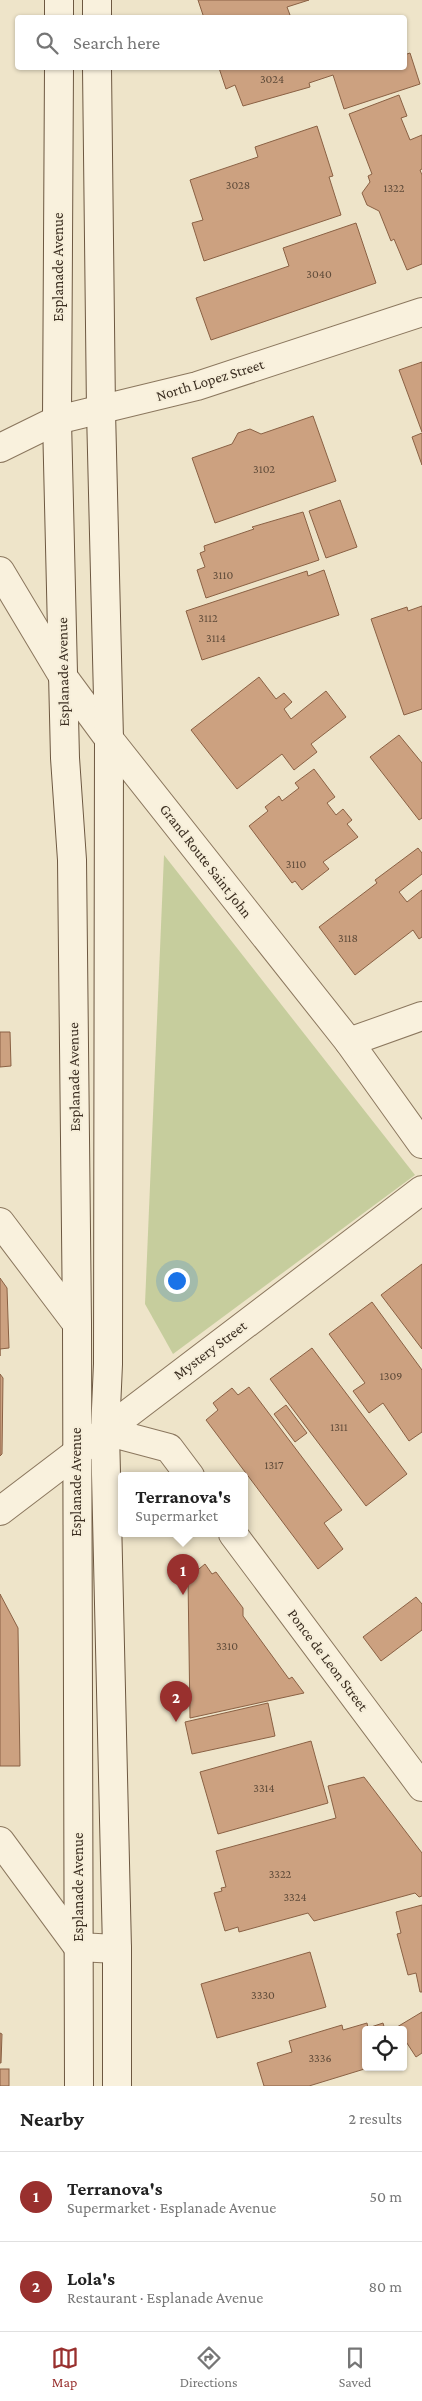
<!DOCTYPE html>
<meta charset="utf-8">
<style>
:root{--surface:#fff;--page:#f6f6f6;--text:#222;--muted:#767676;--line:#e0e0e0;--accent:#99302e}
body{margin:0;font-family:"Crimson Pro",serif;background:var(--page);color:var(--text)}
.controls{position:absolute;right:15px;bottom:15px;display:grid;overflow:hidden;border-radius:5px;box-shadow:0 1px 4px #0004}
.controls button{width:45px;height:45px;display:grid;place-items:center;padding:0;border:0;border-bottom:1px solid var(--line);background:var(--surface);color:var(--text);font:25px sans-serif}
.you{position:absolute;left:176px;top:1280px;width:18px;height:18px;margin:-12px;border:4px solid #fff;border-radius:50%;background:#1a73e8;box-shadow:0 0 0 8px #1a73e833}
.badge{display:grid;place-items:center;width:32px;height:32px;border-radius:50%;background:var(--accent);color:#fff;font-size:16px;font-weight:700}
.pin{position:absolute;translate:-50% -41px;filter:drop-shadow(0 1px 2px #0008)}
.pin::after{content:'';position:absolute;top:26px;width:18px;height:15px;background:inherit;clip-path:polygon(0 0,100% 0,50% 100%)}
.popup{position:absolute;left:118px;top:1472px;width:130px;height:65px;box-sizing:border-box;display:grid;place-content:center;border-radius:5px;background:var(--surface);filter:drop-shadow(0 1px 4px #0005);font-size:16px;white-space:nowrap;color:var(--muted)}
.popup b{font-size:19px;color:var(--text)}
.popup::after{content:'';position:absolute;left:50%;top:100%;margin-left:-10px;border:10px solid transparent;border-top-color:var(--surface)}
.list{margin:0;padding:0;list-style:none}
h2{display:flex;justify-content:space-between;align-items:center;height:65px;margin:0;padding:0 20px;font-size:21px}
h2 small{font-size:16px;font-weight:400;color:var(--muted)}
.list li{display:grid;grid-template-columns:32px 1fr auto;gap:15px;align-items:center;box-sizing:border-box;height:90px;padding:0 20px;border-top:1px solid var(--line)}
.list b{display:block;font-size:19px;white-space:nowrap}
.list p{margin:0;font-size:16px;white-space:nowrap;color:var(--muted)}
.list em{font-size:16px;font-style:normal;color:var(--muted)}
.icon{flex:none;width:28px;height:28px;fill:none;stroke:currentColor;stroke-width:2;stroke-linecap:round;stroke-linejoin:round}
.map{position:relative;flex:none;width:422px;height:2086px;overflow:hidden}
.search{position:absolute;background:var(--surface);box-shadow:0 1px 4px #0004;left:15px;right:15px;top:15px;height:55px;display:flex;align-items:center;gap:12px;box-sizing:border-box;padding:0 18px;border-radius:5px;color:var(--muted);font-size:19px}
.sheet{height:245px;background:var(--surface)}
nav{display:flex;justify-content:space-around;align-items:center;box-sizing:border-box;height:70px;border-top:1px solid var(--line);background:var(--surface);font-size:14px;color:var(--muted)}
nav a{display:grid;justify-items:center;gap:2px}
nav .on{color:var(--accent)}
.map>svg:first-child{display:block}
</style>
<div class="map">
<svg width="422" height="2086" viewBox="0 0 422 2086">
<rect width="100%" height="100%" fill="#eee4c9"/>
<path fill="#c6cd9d" d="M164,855l251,320 -242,179 -28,-50z"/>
<g fill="#cca180" stroke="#8a6144">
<path d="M198,0h111l-22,7 3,8 -7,3h-79z"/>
<path d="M410,53l10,31 -76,25 -11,-34 -24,8 1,4 -67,19 -8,-21 -9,4 -7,-21h185v-13z"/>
<path d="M399,95l8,21 -6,2 9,22 12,-5v34l-2,1 2,5v89l-15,6 -13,-31 -3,2 -12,-30 -12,-6 -5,-12 8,-11 -2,-6 4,-2 -23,-60z"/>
<path d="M317,126l16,50 -4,1 12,38 -137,46 -12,-38 11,-3 -13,-40 68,-23 -3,-10z"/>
<path d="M356,223l20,60 -165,57 -15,-42 93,-32 -6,-18z"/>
<path d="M422,362v70l-23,-62z"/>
<path d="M313,416l23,65 -121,42 -23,-65 40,-14 6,-11 12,-4 11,5z"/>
<path d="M422,433v32l-10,-28z"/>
<path d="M340,500l17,47 -31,11 -17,-47z"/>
<path d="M303,512l16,48 -113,38 -9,-28 8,-3 -5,-14 5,-2 -1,-5 50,-17 -2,-2z"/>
<path d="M324,570l15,45 -137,45 -16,-49 121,-40 1,5z"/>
<path d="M422,606v103l-18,6 -33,-96 36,-12 1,4z"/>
<path d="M259,677l17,22 8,-6 8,9 -8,7 7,10 35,-28 20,26 -35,27 6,8 -23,18 -12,-16 -45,35 -46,-59z"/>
<path d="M399,735l23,28v55l-3,2 -49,-63z"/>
<path d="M314,769l21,28 -8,6 9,12 7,-6 9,11 -5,4 11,13 -35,25 6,7 -27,21 -7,-9 -3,2 -43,-57 19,-15 -3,-4 14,-11 3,5 17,-13 -4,-5z"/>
<path d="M418,848l4,5v21l-23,18 8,10 15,-12v47l-3,2 -6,-9 -58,45 -36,-48 58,-44 -2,-3z"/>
<path d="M0,1032h10l1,34 -11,1z"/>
<path d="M422,1264v85l-41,-54z"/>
<path d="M0,1278l7,10 2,60 -9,1v7z"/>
<path d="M372,1302l50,68v62l-13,9 -26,-38 -14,10 -16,-22 12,-8 -36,-49z"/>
<path d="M312,1348l95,126 -41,32 -96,-127z"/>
<path d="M0,1374l3,4 -1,76 -2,2z"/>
<path d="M249,1387l93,123 -18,13 19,26 -25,20 -112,-149 12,-10 -5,-7 19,-15 6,7z"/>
<path d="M286,1405l21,28 -12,9 -21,-28z"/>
<path d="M205,1564l7,10 4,-2 27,36v8l46,63 3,-2 12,16 -114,25 -2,-140z"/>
<path d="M0,1594l18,34 2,138h-20z"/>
<path d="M416,1597l6,7v26l-41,31 -18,-24z"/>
<path d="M268,1703l7,33 -83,18 -7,-32z"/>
<path d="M311,1741l17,62 -110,31 -18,-62z"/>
<path d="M364,1777l58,76v43l-3,1 -4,-4 -101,28 -6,-8 -69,19 -1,-5 -13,4 -11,-38 8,-2 -1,-3 5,-1 -10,-36 120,-33 -8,-32z"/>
<path d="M422,1905v87h-2l-4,-19 -8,2 -11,-41 4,-1 -5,-21z"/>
<path d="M310,1952l16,55 -109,31 -16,-54z"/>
<path d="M422,2012v41l-6,4 -13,-20v-7l-6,-3z"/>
<path d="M367,2023l1,5 15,-5 2,7h-19v37h5l-62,19h-45l-7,-23 35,-11 -3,-11 53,-16 1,5z"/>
<path d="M0,2033l2,1 -1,29h-1z"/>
<rect x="0" y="2069" width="9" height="17"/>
</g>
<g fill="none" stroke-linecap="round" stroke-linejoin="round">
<defs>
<g id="street">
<path d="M0,448l57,-28 140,-34 225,-74"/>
<path d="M0,571l64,107 45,61 240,303 73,102"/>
<path d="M349,1042l73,-26"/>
<path d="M0,1222l77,102"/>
<path d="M105,1431l64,17 21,28"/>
<path d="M0,1511l422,-321"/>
<path d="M233,1534l189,253"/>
<path d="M0,1841l78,106 39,2"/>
</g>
<g id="secondary">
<path d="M97,0v18"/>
<path d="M59,18v-18"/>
<path d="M59,68l-2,352 8,338 7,102 5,464 2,762"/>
<path d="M97,68l4,343 8,328 -1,625 -3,67 12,518v137"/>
</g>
</defs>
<use href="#street" stroke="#8b775e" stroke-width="30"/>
<use href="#secondary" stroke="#6d5841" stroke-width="30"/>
<use href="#street" stroke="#f9f1dd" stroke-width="28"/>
<use href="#secondary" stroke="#f9f1dd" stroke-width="28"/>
</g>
<g text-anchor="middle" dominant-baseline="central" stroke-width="4" stroke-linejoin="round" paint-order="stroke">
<g font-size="12" fill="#5f4b39">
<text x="272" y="79">3024</text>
<text x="238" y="185">3028</text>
<text x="394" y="188">1322</text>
<text x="319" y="274">3040</text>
<text x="264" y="469">3102</text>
<text x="223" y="575">3110</text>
<text x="208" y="618">3112</text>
<text x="216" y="638">3114</text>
<text x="296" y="864">3110</text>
<text x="348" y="938">3118</text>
<text x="391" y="1376">1309</text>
<text x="339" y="1427">1311</text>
<text x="274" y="1465">1317</text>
<text x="227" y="1646">3310</text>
<text x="264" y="1788">3314</text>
<text x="280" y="1874">3322</text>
<text x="295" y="1897">3324</text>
<text x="263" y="1995">3330</text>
<text x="320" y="2058">3336</text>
</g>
<g font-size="15" fill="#3b2e21" stroke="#f6eed9">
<text transform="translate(58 267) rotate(-90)">Esplanade Avenue</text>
<text transform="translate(210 380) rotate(-17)">North Lopez Street</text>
<text transform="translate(63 672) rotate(-91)">Esplanade Avenue</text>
<text transform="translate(206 861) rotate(52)">Grand Route Saint John</text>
<text transform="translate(74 1077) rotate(-91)">Esplanade Avenue</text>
<text transform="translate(210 1350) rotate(-37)">Mystery Street</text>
<text transform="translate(76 1482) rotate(-90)">Esplanade Avenue</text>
<text transform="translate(328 1660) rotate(53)">Ponce de Leon Street</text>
<text transform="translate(78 1887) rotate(-90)">Esplanade Avenue</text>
</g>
</g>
</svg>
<div class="controls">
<button><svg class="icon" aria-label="locate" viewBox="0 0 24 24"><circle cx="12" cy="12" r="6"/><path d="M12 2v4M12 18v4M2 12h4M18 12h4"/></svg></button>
</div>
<div class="you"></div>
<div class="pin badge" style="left:183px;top:1595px">1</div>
<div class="popup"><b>Terranova's</b>Supermarket</div>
<div class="pin badge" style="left:176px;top:1722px">2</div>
<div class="search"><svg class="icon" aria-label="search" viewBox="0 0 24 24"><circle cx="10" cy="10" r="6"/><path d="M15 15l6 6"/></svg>Search here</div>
</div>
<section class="sheet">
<h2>Nearby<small>2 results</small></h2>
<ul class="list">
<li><span class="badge">1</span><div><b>Terranova's</b><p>Supermarket · Esplanade Avenue</p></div><em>50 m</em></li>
<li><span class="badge">2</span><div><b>Lola's</b><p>Restaurant · Esplanade Avenue</p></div><em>80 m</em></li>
</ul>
</section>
<nav>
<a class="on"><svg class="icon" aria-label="map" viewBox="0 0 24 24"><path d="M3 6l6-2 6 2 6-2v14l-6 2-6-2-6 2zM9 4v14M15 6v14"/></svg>Map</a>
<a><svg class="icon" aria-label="directions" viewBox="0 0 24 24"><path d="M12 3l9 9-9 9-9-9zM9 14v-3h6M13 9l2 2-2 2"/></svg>Directions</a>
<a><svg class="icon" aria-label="saved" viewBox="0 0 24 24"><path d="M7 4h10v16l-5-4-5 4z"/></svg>Saved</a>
</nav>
